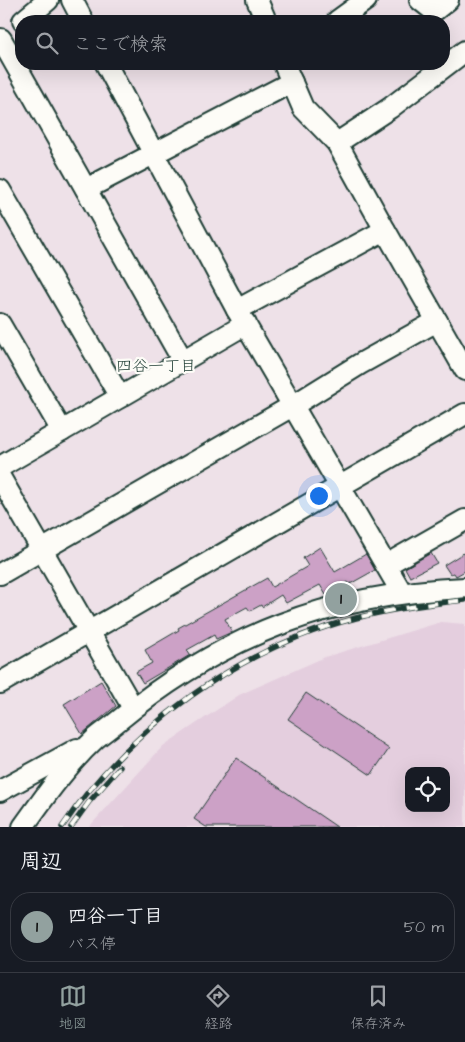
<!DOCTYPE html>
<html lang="ja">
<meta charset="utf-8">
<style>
:root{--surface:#171b24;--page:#20242c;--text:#f1f3f6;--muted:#9ea1a6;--line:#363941;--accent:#92a19f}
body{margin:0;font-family:"Architects Daughter","Klee One",sans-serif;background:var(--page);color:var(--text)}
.controls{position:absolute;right:15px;bottom:15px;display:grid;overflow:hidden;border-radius:10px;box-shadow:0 5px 20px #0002}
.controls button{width:45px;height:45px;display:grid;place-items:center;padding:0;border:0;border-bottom:1px solid var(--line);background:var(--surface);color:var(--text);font:25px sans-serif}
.you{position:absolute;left:318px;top:495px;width:18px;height:18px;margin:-12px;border:4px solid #fff;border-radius:50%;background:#1a73e8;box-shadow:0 0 0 8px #1a73e833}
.badge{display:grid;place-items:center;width:32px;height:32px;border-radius:50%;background:var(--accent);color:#111;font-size:16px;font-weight:700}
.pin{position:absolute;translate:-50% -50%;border:2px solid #fff;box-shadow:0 1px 5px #0006}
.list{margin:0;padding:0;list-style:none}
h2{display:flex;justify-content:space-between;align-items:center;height:65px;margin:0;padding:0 20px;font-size:21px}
h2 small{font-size:16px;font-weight:400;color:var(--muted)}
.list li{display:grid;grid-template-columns:32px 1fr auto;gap:15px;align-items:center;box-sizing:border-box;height:70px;margin:0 10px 10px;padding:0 10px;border:1px solid var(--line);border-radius:20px}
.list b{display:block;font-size:19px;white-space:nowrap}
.list p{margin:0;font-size:16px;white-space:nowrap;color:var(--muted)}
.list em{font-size:16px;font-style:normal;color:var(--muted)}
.icon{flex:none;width:28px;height:28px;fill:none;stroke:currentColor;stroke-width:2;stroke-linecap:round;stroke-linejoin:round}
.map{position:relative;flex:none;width:465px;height:827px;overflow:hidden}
.search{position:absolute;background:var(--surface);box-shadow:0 5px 20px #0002;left:15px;right:15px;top:15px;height:55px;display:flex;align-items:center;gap:12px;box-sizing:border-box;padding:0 18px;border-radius:20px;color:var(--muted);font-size:19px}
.sheet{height:145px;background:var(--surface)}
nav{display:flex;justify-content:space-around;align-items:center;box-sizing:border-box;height:70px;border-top:1px solid var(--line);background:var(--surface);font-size:14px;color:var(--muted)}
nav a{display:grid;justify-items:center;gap:2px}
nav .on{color:var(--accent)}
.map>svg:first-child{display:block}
</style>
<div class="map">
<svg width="465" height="827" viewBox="0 0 465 827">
<rect width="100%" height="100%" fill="#eee1e8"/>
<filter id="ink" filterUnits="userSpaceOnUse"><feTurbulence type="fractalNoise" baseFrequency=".02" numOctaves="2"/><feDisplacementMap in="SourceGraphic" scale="10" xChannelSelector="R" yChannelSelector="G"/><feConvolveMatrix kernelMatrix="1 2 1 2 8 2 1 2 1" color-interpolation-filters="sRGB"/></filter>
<g filter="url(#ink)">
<path fill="#e4cede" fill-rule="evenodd" d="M441,622l24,2v203h-376l74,-81 76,-51 86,-38zM409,771h37v37h-37z"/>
<g fill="#cca1c6" stroke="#1f3d34">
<path d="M320,547l15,25 31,-18 9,16 -25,14 -2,-2 -22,13 -6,-10 -34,18 -5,-8 -19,12 -1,-2 -11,6 -3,-4 -22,12 7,13 -16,7 -2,-4 -27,15 3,5 -47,28 -7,-11 16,-9 -7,-13 34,-20 -1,-2 89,-50 5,9 36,-21 -5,-8z"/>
<path d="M465,552v19l-9,5 -2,-3 -4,1 -6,-9z"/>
<path d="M431,553l6,10 -27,14 -5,-9z"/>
<path d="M101,681l15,25 -34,28 -18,-30z"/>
<path d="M306,693l83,56 -18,26 -83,-56z"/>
<path d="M236,758l101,69h-131l-12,-8z"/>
</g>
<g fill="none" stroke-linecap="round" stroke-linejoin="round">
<defs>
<g id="minor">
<path d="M72,0l11,21"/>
<path d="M257,0l9,21"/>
<path d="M420,0l14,11 14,-11"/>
<path d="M23,21l25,-21"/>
<path d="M337,21l29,-21"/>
<path d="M1,39l182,322"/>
<path d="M106,64l131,246 165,283"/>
<path d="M284,64l19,44 34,35 48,87"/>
<path d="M337,143l53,-35 75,-57"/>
<path d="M86,189l206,-107"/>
<path d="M0,190l120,207"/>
<path d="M237,310l148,-80 80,140"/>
<path d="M0,324l62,107"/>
<path d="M0,467l246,-143"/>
<path d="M0,477l133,231"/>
<path d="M386,565l79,-45"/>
<path d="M0,574l294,-169 66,-41 77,-43"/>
<path d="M0,683l465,-269"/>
<path d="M0,791l77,-42"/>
<path d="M23,827c22,-31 44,-62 72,-88 7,-6 16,-12 23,-18 104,-86 212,-127 347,-133"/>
</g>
</defs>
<use href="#minor" stroke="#1f3d34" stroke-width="24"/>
<use href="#minor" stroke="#fdfcf7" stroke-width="20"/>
<defs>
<g id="rail">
<path d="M62,827c68,-100 177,-179 294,-209 36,-9 72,-14 109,-18"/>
<path d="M71,827l18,-25 31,-35"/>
</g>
</defs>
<use href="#rail" stroke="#1f3d34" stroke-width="5.5"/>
<use href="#rail" stroke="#fdfcf7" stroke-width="4" stroke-dasharray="11" stroke-linecap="butt"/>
</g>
</g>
<g text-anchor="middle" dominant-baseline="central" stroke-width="4.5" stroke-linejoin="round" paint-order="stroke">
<g font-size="16" fill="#1f3d34" stroke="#fdfcf7">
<text x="156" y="366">四谷一丁目</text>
</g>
</g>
</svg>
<div class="controls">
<button><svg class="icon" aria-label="locate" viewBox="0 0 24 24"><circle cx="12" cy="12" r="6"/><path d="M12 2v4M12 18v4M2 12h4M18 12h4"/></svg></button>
</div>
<div class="you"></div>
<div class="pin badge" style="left:341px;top:599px">1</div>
<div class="search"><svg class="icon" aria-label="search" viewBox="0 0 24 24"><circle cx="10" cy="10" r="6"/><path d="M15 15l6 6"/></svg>ここで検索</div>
</div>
<section class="sheet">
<h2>周辺<small></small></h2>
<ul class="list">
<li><span class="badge">1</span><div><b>四谷一丁目</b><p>バス停</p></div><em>50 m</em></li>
</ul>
</section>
<nav>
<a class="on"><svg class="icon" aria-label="map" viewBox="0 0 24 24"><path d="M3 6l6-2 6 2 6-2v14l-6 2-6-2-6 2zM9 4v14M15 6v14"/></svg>地図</a>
<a><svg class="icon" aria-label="directions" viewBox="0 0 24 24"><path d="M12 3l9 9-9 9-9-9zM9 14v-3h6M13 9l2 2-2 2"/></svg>経路</a>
<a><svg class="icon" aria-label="saved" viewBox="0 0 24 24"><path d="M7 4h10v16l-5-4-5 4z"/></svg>保存済み</a>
</nav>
